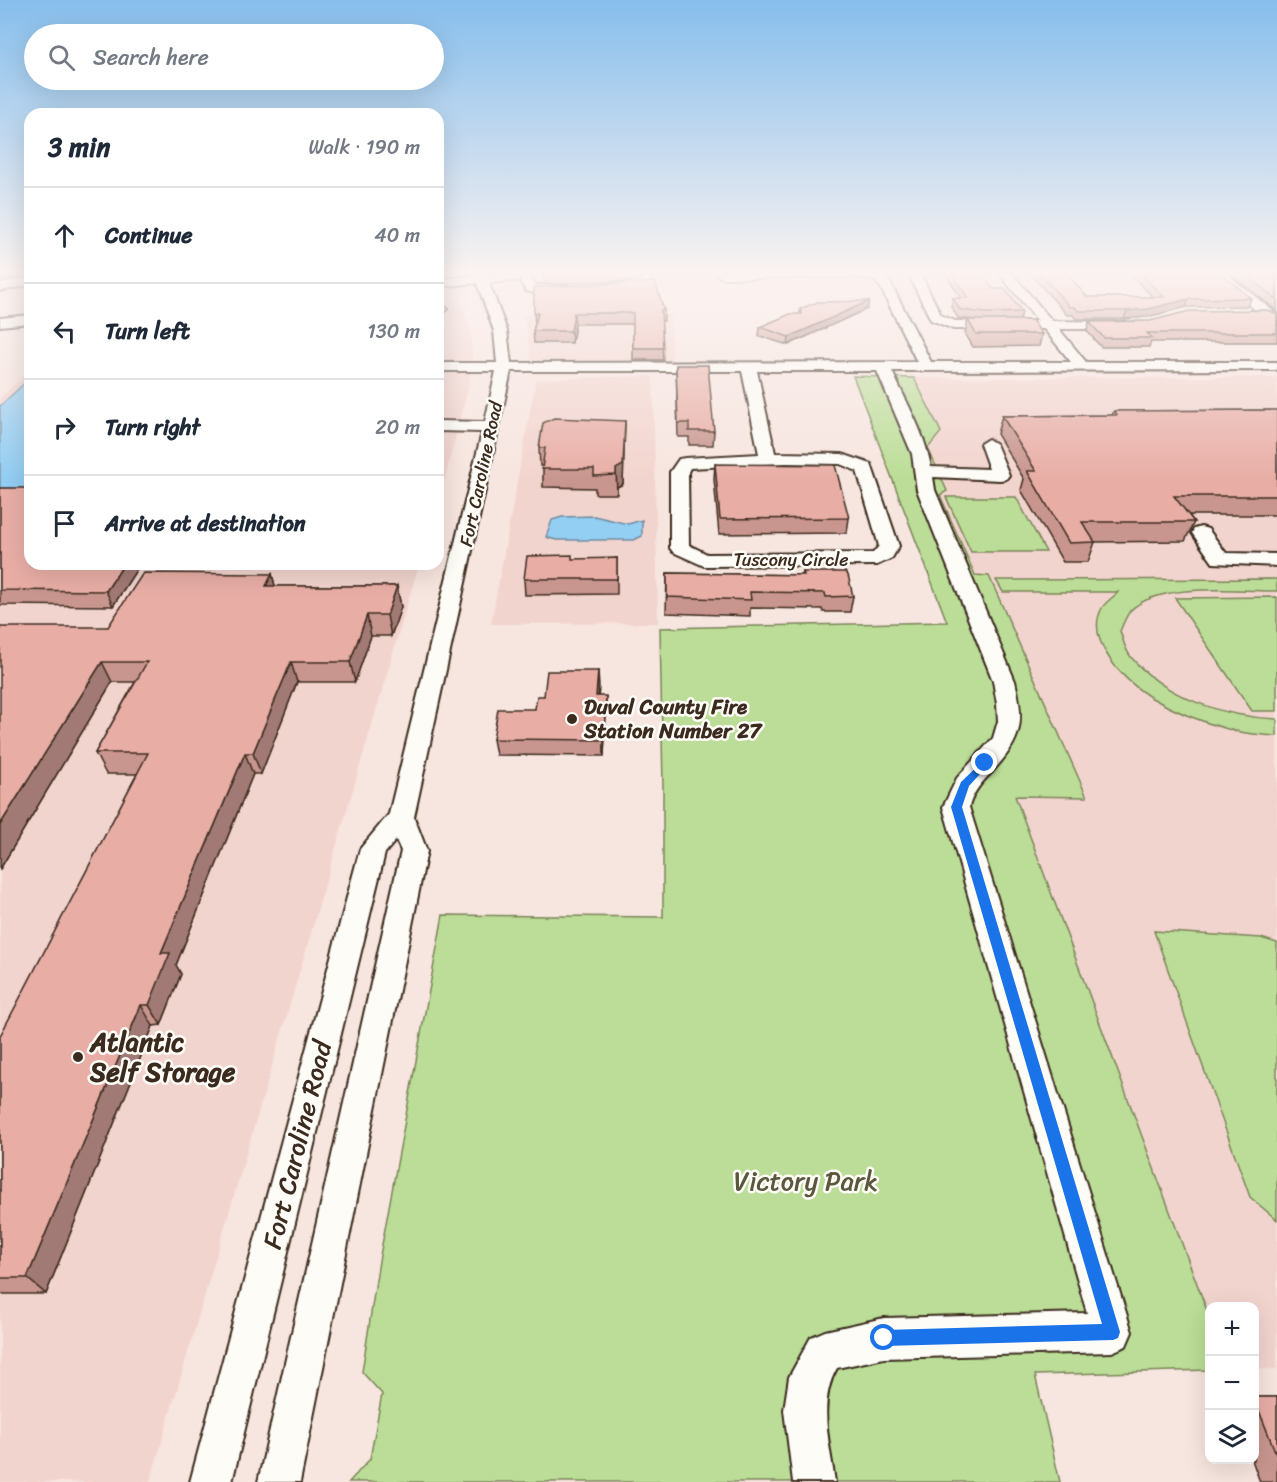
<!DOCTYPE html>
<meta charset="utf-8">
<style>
:root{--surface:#fff;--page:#f2f2f3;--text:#1f2937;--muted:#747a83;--line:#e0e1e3}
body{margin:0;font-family:Sriracha,sans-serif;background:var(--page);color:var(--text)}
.controls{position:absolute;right:18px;bottom:18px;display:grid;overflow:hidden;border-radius:12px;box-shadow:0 6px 24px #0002}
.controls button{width:54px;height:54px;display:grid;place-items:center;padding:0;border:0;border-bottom:2px solid var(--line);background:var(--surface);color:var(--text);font:30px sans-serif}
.stop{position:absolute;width:18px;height:18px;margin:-14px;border:4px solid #1a73e8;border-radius:50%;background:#fff}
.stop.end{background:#1a73e8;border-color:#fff;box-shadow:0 2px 6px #0008}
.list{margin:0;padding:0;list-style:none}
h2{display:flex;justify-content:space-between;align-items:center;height:78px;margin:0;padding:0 24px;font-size:26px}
h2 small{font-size:20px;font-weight:400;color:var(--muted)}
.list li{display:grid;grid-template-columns:39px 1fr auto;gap:18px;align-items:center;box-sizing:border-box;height:96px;padding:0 24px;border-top:2px solid var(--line)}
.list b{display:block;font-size:22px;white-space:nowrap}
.list em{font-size:20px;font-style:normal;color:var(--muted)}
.icon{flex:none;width:33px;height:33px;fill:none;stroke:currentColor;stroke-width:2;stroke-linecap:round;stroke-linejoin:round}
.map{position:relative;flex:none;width:1277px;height:1482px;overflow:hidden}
.search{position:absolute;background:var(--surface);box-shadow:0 6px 24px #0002;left:24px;top:24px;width:420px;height:66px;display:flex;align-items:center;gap:15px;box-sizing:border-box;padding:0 21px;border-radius:33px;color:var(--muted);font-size:22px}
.panel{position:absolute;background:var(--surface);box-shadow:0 6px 24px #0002;left:24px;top:108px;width:420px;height:462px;border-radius:18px}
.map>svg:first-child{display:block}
</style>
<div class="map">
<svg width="1277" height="1482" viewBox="0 0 1277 1482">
<rect width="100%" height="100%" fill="#f7e5df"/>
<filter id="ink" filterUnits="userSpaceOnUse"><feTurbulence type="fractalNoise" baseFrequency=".0167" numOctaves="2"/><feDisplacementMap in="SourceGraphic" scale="12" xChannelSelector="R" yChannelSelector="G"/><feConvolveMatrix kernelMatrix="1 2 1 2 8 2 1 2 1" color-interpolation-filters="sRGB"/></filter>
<g filter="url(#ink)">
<g fill="#f2d4ce">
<path d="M456,288l14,41 2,28 -3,28 -29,112h-2v-208z"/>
<path d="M524,315h146l2,45h-141z"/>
<path d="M30,370v194h389l-269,918h-150v-1084z"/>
<path d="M653,376l5,247 -167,1 45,-245z"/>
<path d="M1277,377v992h-22l-1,-63h-44l-1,10 -194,-520h72l-98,-220h-14l-35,-81 7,-4 -19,-44 13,-15 -27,-54z"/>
</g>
<g fill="#bbdd97" stroke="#7b845a" stroke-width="1.5">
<path d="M853,376l61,2 27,54 -13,16 19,43 -7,4 35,80 14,1 98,221 -72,-1 194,520v54l-174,5 25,107h-711l21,-23 12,-65 -20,-22 17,-111 64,-346 220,2v-130l-3,-159 287,-6z"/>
<path d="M946,497h70l30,55h-75z"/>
<path d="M1277,579v12c-38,0 -118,-9 -146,19 -5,5 -8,15 -11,21 3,8 5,19 11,26 34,41 94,60 146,62v17c-15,-1 -31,-2 -46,-6 -26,-7 -57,-19 -81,-33 -26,-16 -66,-57 -48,-89 3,-6 12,-11 16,-16h-115l-7,-12z"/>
<path d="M1277,597v114h-25l-77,-113z"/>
<path d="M1154,931l107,7 16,5v277l-27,-23z"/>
</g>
<g fill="#93cef3" stroke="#708c9e" stroke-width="1.5">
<path d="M30,378v111l-30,-1v-82z"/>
<path d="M594,516l34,8 14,-4v16l-8,4h-78l-10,-3 6,-17 10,-3z"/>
</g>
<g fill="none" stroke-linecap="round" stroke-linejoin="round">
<defs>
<g id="minor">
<path d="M472,271h12l2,4 41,-4 8,14h31l6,4c-10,9 -33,5 -46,2l-6,-11 -31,3 18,48 4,32 406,-1 -37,-76 -6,-5 -17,-4 -135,1 -6,-4 3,-3h146l17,4 9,9 40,78h140l-27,-33h-91l-22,-9 -24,-49h12l22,44 14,6h83l-41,-50h13l42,50 74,1 2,3 -7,4h-62l27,33h191v8l-385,1c14,31 33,62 39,96l58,2 -9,-25 8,-5 8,5 13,31 -3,4 -6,1 -67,-3 2,13 80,191c10,42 7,59 -23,91 -11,11 -19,20 -23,35l163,525 -6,14 -14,6 -228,6 -47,10c-20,34 -7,77 -2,114h-42l-9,-72 5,-33 22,-40 14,-6 59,-13 203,-5 -144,-506 14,-29 36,-40 5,-17 -1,-17 -4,-23 -76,-191 -5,-36 -35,-83h-120l18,82 67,1 29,10 28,82 -7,12 -15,7 -173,1 -31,-14 -3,-4v-76l9,-13 6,-1 74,-4 -17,-83h-231l-97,446 13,34 -127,631h-42l143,-631 -5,-11 -11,13 -153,629h-42l170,-633 29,-35 93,-382 -44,-1v-10l47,1 11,-51h-58v-8h59l-3,-32 -17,-48 -39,4v-8l36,-3zM786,463l54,1 17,7 22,75 -6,7 -166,1 -18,-9 -1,-73 2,-4z"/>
<path d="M641,271h12l-2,14c-12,4 -34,12 -45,3 8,-7 24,-4 35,-8z"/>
<path d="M1209,271h14l54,43v11l-5,-1z"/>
<path d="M30,277v8l-30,6v-8z"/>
<path d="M441,305l7,4 -10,7v-10z"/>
<path d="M30,315v8l-30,3v-8z"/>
<path d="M1201,527l7,2 18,24 51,1v12l-64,-3 -21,-30 2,-4z"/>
</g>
</defs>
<use href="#minor" stroke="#3b2a1e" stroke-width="4"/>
<use href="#minor" fill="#fdfcf7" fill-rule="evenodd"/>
</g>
<g fill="#c8968f" stroke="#3b2a1e" stroke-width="1.5">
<path d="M540,271h87l-1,10 -80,3z"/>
<path d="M944,271h30l19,18 29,23 -2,8 22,14 -3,12 -66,1 -8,-14 3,-13h8l-18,-2 -7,-12 2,-8h8z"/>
<path d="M1028,271h36l23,26h66l-26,-26h79l45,27 -3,8 -62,1 -39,10 -23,2h-48l-3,-4h-6z"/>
<path d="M1227,271h50v40z"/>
<path d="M869,301l-2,8 -79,36 -29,-9 1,-9 40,-13v-5z"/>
<path d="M664,310v11h-3l2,39h-30v-36h-58l-3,19h-38l-1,-12 2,-7 -1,-11z"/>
<path d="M1277,312v30h-126l-2,5h-48l-14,-16 2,-9 61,-1z"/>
<path d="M676,365l38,66 -1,14h-24v-8h-11z"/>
<path d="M1277,410v105h-88l5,7 -9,19 -90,1 -7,20h-25l-42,-72 3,-11 -27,-45 5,-18 110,-1 2,-4z"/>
<path d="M625,421l-2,63 -6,3v7h-22v-6l-52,-1v-21h-3l-1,-18z"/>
<path d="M715,464l134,54 -2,15 -128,1 -5,-55z"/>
<path d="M0,488l30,76h110l-27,42 -113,-1z"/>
<path d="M617,558v36l-92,1 -1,-16z"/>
<path d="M803,572l50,24 -3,16h-27l-1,-3 -72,-1v8l-84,-3 1,-40 135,2z"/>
<path d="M272,574l3,12h122l4,21 -10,29h-20l-16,46h-58l-36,92h-8l-77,191 5,9 -20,51 -8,1 -107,268h-46v-257l137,-263h-31l-11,-21 40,-71h-23l-112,187 108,-242z"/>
<path d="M598,671v25l8,16 -2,44 -108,-1 -3,-16 42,-30 9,-13z"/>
<path d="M1254,1397h23v85h-17l-8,-22h2z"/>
</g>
<g fill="#a27a74" stroke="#3b2a1e" stroke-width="1.5">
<path d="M7,271h19l-9,6 -17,4v-8z"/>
<path d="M1189,299l-3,8 -39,10 -23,2 3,-8z"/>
<path d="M869,301l-2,8 -79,36 1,-8z"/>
<path d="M574,313l1,11 -3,19 -1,-12z"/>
<path d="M625,421l-2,63 -6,3v7l-1,-25z"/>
<path d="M124,564h16l-27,42 -7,-15z"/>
<path d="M272,574l5,20 -11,-8z"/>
<path d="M397,586l4,21 -10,29 -4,-21z"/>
<path d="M367,615l4,21 -16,46 -5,-20z"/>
<path d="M102,662l10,20 -112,187v-44z"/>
<path d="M291,662l6,20 -36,92 -8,-21z"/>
<path d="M598,671l1,16 -2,25 -1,-16z"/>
<path d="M606,696v16l-2,44v-16z"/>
<path d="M245,753l8,21 -77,191 5,9 -20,51 -12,-20 12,-52z"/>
<path d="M141,1005l12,21 -107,268 -19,-16z"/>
</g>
<g fill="#e8aea6" stroke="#3b2a1e" stroke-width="1.5">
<path d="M544,271h79l-78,3z"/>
<path d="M950,271h24l1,2h6l12,16h12l17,23 -35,1 -27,-3 -7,-12h15z"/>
<path d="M1037,271h27l23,26h77l-27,-26h69l5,4 4,-4h3l33,27 -62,1 -40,10 -22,2h-49l-3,-4h-5z"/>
<path d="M1240,271h37v29z"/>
<path d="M655,282l9,28h-3l2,38h-30v-35h-59l-3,18h-38l5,-18h-4v-26z"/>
<path d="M869,301l-80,36 -29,-10 30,-13h12l-2,-5 18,-7z"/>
<path d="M1267,310l8,3 2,-1v21h-130l5,5h-48l-15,-16 61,-1 39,-10z"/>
<path d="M968,320h64l10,14h-66z"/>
<path d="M676,365h32l6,66h-25v-8h-11z"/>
<path d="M1277,410v86h-103l20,26h-112l13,20 -26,1 -42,-72h9l-34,-55 115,-1 -3,-4z"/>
<path d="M554,418l71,3 -2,44 -7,4v6l-22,1v-7h-52l3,-21h-6l4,-25z"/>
<path d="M715,464l120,1 14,53 -129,1z"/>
<path d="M0,488h30v76h94l-18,27 -106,-1z"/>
<path d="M572,555v4l45,-1v21h-93l3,-23z"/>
<path d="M803,572h42l3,3 5,21 -27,1 -1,-4 -75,-1 1,8 -84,-3v-24l137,2z"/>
<path d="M143,573l129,1 -6,12h131l-10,29h-20l-17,47h-59l-38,91h-8l-84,200h9l-21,52h-8l-114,273h-27v-242l148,-283h-53l52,-91h-45l-102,163v-198h108z"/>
<path d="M547,671h51l-2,25h10l-2,44 -111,-1 5,-30h37l2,-13h7z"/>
<path d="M1254,1397h23v59l-23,-58z"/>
</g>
</g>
<linearGradient id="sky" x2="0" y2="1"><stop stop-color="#86beec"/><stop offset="0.57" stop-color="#fbf3f1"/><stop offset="1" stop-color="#fbf3f1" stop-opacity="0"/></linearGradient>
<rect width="1277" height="479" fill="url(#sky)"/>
<path fill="#1a73e8" d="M985,759l5,4 -21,23 -7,21 158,525 -2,6 -5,2 -229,6 -5,-3 -3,-5 3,-6 5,-2 218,-6 -151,-517 10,-25z"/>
<g fill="#3b2a1e" stroke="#fdfcf7" stroke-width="2">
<circle cx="572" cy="719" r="6"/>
<circle cx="78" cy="1057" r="6"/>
</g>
<g text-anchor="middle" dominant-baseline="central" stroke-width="5" stroke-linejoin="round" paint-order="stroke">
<g font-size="18" fill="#3b2a1e" stroke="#fdfcf7">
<text transform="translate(481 474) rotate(-78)">Fort Caroline Road</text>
<text x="791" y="560">Tuscony Circle</text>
</g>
<g font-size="21" font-weight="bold" fill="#3b2a1e" stroke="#fdfcf7" text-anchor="start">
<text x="584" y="707">Duval County Fire<tspan x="584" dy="24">Station Number 27</tspan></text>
</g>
<g font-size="26" font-weight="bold" fill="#3b2a1e" stroke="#fdfcf7" text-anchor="start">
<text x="90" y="1042">Atlantic<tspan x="90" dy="30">Self Storage</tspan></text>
</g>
<g font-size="26" fill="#3b2a1e" stroke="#fdfcf7">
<text transform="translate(297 1145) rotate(-76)">Fort Caroline Road</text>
</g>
<g font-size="26" fill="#5b573c" stroke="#fdfcf7">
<text x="806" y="1181">Victory Park</text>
</g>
</g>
</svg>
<div class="controls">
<button>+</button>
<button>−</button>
<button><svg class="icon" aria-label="layers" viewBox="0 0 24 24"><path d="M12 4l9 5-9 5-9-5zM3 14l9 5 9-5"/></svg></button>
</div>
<div class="stop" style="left:884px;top:1338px"></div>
<div class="stop end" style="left:985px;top:763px"></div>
<div class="search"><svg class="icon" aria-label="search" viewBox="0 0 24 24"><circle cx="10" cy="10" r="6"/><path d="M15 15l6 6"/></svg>Search here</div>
<section class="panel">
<h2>3 min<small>Walk · 190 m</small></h2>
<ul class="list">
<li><svg class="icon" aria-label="ahead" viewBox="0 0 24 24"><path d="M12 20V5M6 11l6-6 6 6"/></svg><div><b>Continue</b></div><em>40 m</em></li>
<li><svg class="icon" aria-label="left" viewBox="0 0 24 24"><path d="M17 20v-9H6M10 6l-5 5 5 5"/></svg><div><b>Turn left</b></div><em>130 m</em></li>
<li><svg class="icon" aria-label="right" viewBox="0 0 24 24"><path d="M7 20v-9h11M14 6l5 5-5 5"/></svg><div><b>Turn right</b></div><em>20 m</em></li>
<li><svg class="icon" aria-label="arrive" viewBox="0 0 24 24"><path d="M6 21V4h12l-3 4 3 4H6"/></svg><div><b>Arrive at destination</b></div></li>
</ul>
</section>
</div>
